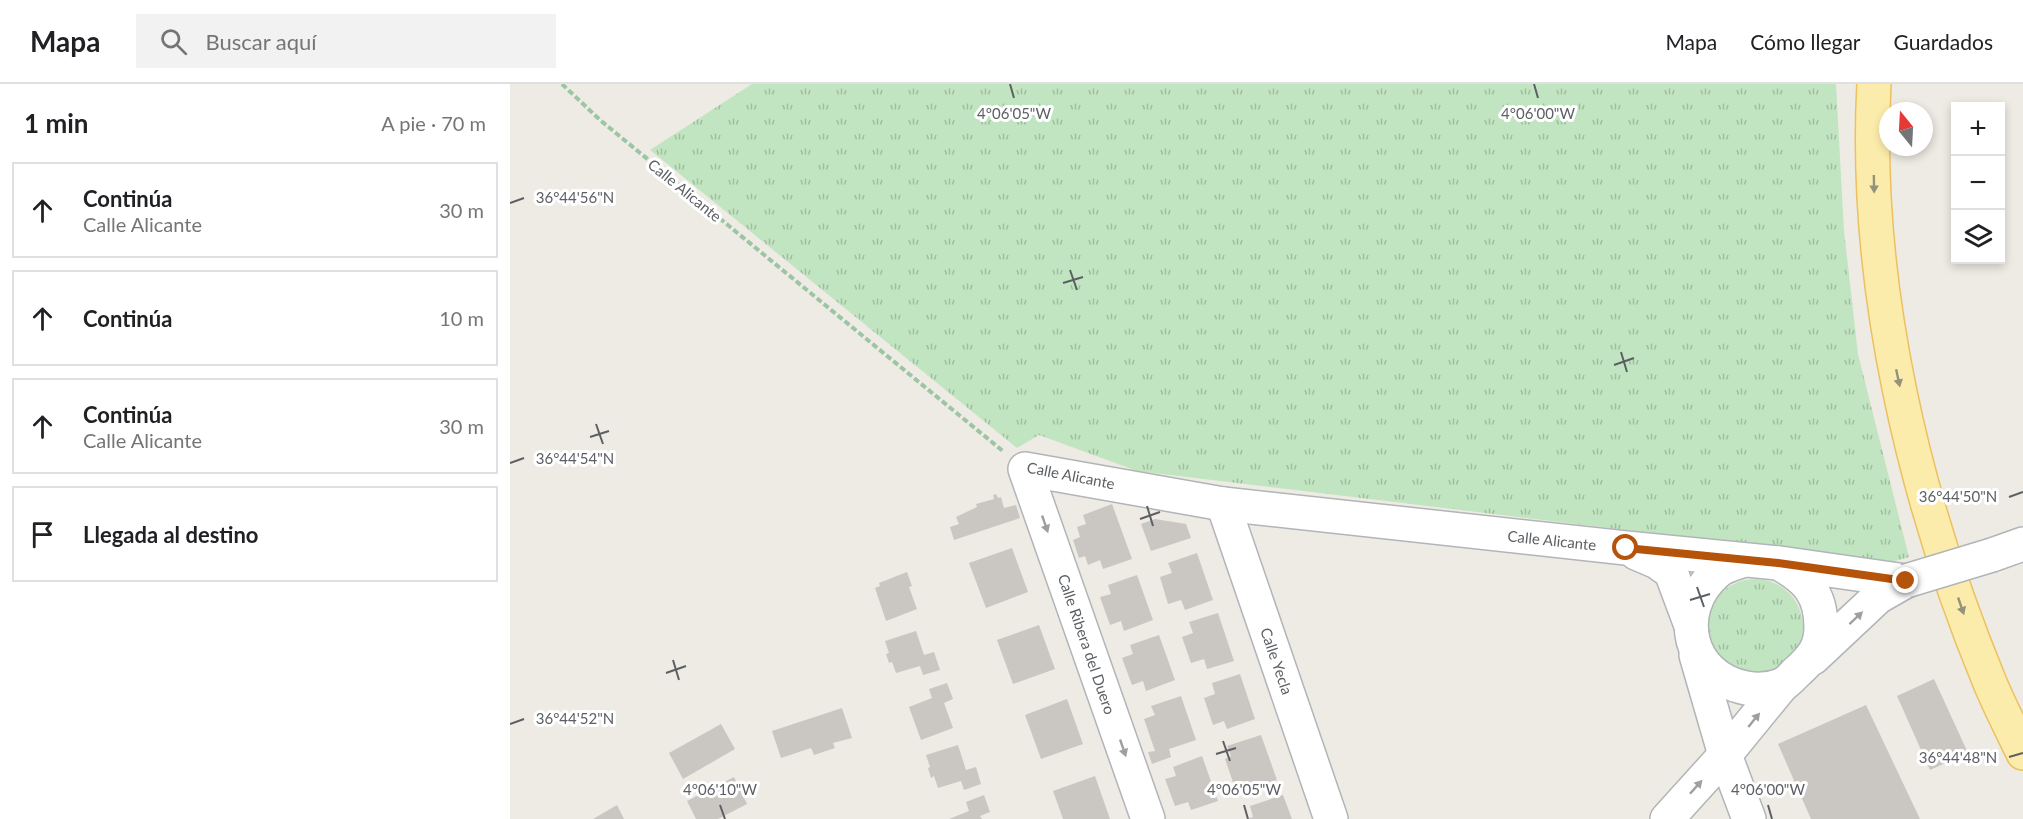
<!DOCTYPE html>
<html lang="es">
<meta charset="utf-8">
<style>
:root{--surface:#fff;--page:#f2f2f2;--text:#202124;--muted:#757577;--line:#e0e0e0}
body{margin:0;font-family:Lato,sans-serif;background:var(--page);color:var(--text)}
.controls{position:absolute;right:18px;top:18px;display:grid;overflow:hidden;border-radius:0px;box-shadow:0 3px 9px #0003}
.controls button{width:54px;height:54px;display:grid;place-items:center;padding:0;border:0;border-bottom:2px solid var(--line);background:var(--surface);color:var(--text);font:30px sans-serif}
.compass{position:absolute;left:1369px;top:18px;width:54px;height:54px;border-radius:50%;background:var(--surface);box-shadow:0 3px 9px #0003;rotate:342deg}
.stop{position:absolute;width:18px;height:18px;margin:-14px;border:4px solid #b45309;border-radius:50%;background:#fff}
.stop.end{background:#b45309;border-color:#fff;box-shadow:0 2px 6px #0008}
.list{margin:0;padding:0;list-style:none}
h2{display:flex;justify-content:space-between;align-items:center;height:78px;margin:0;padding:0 24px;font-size:26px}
h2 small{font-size:20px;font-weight:400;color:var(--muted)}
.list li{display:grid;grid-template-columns:39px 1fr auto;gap:18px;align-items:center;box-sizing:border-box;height:96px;margin:0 12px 12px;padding:0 12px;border:2px solid var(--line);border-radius:0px}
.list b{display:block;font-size:22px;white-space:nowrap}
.list p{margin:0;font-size:20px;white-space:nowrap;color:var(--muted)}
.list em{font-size:20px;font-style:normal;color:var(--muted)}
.icon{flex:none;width:33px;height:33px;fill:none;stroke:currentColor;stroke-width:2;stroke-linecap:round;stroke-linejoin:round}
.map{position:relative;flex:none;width:1513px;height:735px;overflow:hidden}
header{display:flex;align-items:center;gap:36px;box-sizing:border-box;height:84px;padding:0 30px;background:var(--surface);border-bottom:2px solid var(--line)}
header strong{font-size:28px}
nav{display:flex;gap:33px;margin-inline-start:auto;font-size:21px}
.search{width:420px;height:54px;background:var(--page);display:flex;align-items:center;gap:15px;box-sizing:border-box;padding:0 21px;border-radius:0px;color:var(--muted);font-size:22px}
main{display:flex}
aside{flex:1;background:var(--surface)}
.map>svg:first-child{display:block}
</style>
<header>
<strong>Mapa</strong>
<div class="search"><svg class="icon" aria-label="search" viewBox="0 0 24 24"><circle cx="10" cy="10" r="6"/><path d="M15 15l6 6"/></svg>Buscar aquí</div>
<nav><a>Mapa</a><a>Cómo llegar</a><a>Guardados</a></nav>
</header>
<main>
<aside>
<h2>1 min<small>A pie · 70 m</small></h2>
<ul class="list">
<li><svg class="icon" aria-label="ahead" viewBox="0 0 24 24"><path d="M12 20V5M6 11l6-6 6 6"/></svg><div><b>Continúa</b><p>Calle Alicante</p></div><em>30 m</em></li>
<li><svg class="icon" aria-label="ahead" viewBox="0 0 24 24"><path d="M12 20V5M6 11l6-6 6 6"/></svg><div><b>Continúa</b></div><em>10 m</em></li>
<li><svg class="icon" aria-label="ahead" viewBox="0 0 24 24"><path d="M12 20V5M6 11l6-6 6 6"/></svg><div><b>Continúa</b><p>Calle Alicante</p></div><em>30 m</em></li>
<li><svg class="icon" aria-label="arrive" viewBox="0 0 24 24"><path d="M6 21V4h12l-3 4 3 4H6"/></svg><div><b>Llegada al destino</b></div></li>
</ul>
</aside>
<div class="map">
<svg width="1513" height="735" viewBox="0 0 1513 735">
<defs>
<pattern id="grass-tufts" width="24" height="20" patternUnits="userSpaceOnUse" patternTransform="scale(1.5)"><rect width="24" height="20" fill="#c2e5c1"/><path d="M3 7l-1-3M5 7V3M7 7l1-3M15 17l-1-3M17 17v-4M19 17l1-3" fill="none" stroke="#a1bda0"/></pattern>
</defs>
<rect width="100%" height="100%" fill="#eeebe4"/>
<g fill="url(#grass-tufts)">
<path d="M242,0h1084l8,147 14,123 51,203 -17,5 -755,-91 -98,-36 -22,13 -367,-298z"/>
<circle cx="1245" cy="543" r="48"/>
</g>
<g fill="#cac6c1">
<path d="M486,410l2,4 3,-1 3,11 12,-3 4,13 -66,22 -4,-13 9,-3 -3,-7 21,-10 -1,-3 18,-5 -1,-4z"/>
<path d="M602,420l20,55 -29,10 -3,-9 -12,5 -3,-9 -6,2 -6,-18 7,-3 -3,-10 9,-3 -3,-9z"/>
<path d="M645,435l31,5 5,14 -40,13 -10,-27z"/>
<path d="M502,464l16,44 -42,16 -17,-45z"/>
<path d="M687,469l16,47 -28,10 -4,-10 -13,4 -8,-27 12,-4 -4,-10z"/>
<path d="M397,488l5,14 -3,1 8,22 -31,12 -11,-33 5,-2 -1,-3z"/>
<path d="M627,491l16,45 -29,11 -3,-10 -11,4 -10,-28 11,-3 -3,-9z"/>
<path d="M708,529l16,48 -27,8 -3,-10 -13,4 -9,-26 11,-4 -4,-11z"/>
<path d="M529,541l16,44 -42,15 -16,-44z"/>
<path d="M406,547l8,24 10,-3 6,18 -17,5 -3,-9 -24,7 -4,-11 -3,1 -3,-9 3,-1 -4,-12z"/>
<path d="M649,551l16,45 -29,11 -3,-10 -11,4 -10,-27 11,-4 -3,-9z"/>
<path d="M730,590l15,45 -28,10 -3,-8 -11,4 -9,-27 11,-4 -3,-11z"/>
<path d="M1424,595l34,74 -38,17 -33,-74z"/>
<path d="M437,599l6,16 -9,4 9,25 -32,12 -12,-33 23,-9 -3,-9z"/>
<path d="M671,612l15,44 -27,9 2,8 -19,7 -4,-12 7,-1 -11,-32 11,-4 -4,-9z"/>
<path d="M557,615l16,45 -42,15 -16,-44z"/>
<path d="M1356,621l54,114h-109l-33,-75z"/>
<path d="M332,624l10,30 -19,5 2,5 -21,7 -3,-7 -30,10 -9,-27z"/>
<path d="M211,640l14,25 -52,30 -14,-26z"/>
<path d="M751,651l16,45 -33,10 -2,-7 -8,2 -9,-26 6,-3 -4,-10z"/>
<path d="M448,661l8,25 10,-3 5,17 -17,6 -3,-9 -23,7 -4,-12 -3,2 -3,-10 2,-1 -4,-12z"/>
<path d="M692,672l16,45 -27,9 -3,-8 -13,4 -10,-27 11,-3 -3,-9z"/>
<path d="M585,692l15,43h-47l-10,-28z"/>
<path d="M224,693l13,27 -29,15h-22l-9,-18z"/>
<path d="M474,711l6,17 -10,4 2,3h-33l20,-8 -3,-9z"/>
<path d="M773,711l9,24h-45l6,-2 -3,-11z"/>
<path d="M107,721l7,14h-31z"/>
</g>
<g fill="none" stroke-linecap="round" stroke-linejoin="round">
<defs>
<g id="minor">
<path d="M713,420l108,315"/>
<path d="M1126,469l21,9 14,10 19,51"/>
<path d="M1482,471l31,-11"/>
<path d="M1270,479l126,18"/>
<path d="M1186,571l29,100 24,64"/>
<path d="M1303,574l65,-61 28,-16"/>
<path d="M638,735l-123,-350 198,35 403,44 152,15c28,15 43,30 43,64 0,20 -8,30 -22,43 -5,4 -11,12 -17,15 -11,4 -25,5 -36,3 -58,-11 -73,-77 -30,-115 7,-7 20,-10 29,-13"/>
<path d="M1157,735l58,-64 58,-71"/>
</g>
<path id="major" d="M1364,0c-11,200 40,415 116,599 10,24 22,47 33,70"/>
</defs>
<use href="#minor" stroke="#b1b5b8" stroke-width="36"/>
<use href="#major" stroke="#ecc05f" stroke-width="36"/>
<path stroke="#9bc5a5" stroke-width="4" stroke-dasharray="6 3" stroke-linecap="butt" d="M52,0l38,36 404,332"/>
<use href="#minor" stroke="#fff" stroke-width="33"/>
<use href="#major" stroke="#fcecab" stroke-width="33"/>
<defs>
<path id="minor-bridge" d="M1396,497l86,-26"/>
</defs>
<use href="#minor-bridge" stroke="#b1b5b8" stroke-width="36" stroke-linecap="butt"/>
<use href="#minor-bridge" stroke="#fff" stroke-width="33"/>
</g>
<defs><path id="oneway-solid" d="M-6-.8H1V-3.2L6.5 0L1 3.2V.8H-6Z" transform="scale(1.5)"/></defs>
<g fill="#94917d">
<use href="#oneway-solid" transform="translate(1364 100) rotate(89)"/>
<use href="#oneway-solid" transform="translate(1388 294) rotate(78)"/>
<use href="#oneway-solid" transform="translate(1451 522) rotate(71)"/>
</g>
<g fill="#9da0a2">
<use href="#oneway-solid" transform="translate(535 440) rotate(71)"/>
<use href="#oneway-solid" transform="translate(1346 534) rotate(-43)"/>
<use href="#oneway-solid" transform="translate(1244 636) rotate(-51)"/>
<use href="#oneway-solid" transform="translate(613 664) rotate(71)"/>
<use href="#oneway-solid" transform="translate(1186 703) rotate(-48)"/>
</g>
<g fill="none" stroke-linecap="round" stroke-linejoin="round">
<path stroke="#b45309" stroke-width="8" d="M1116,464l152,15 128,18"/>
</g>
<path fill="none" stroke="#5c6064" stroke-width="2" d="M500,0l4,14M1024,0l4,14M0,119l14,-5M560,186l7,20M553,199l20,-6M1111,268l6,20M1104,281l20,-7M86,340l7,20M80,353l19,-6M0,379l14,-5M1499,413l14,-5M637,422l6,20M630,435l20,-7M1187,503l7,20M1180,516l20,-6M163,576l6,20M156,589l20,-7M0,640l14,-5M713,657l7,20M706,670l20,-6M1499,673l14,-4M210,721l5,14M734,721l4,14M1258,721l4,14"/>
<g text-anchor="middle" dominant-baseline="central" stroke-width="6" stroke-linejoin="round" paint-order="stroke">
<g font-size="15" fill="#5c6064" stroke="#fff">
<text transform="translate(175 106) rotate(39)">Calle Alicante</text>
<text transform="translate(561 391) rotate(11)">Calle Alicante</text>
<text transform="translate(1042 456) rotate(6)">Calle Alicante</text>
<text transform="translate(577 560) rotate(71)">Calle Ribera del Duero</text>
<text transform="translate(767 577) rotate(71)">Calle Yecla</text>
</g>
</g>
<g font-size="15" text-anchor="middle" fill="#5c6064" stroke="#fff" stroke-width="6" stroke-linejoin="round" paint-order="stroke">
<text x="504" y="35">4°06'05"W</text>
<text x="1028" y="35">4°06'00"W</text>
<text x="65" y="119">36°44'56"N</text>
<text x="65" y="380">36°44'54"N</text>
<text x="1448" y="418">36°44'50"N</text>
<text x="65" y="640">36°44'52"N</text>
<text x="1448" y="679">36°44'48"N</text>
<text x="210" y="711">4°06'10"W</text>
<text x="734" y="711">4°06'05"W</text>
<text x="1258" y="711">4°06'00"W</text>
</g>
</svg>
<div class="controls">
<button>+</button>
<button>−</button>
<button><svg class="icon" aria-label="layers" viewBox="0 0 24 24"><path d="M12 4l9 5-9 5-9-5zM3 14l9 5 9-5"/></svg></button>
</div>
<svg class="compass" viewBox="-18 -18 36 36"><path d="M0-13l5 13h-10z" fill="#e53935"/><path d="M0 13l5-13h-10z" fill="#757577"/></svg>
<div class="stop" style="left:1116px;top:464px"></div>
<div class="stop end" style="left:1396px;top:497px"></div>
</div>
</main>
